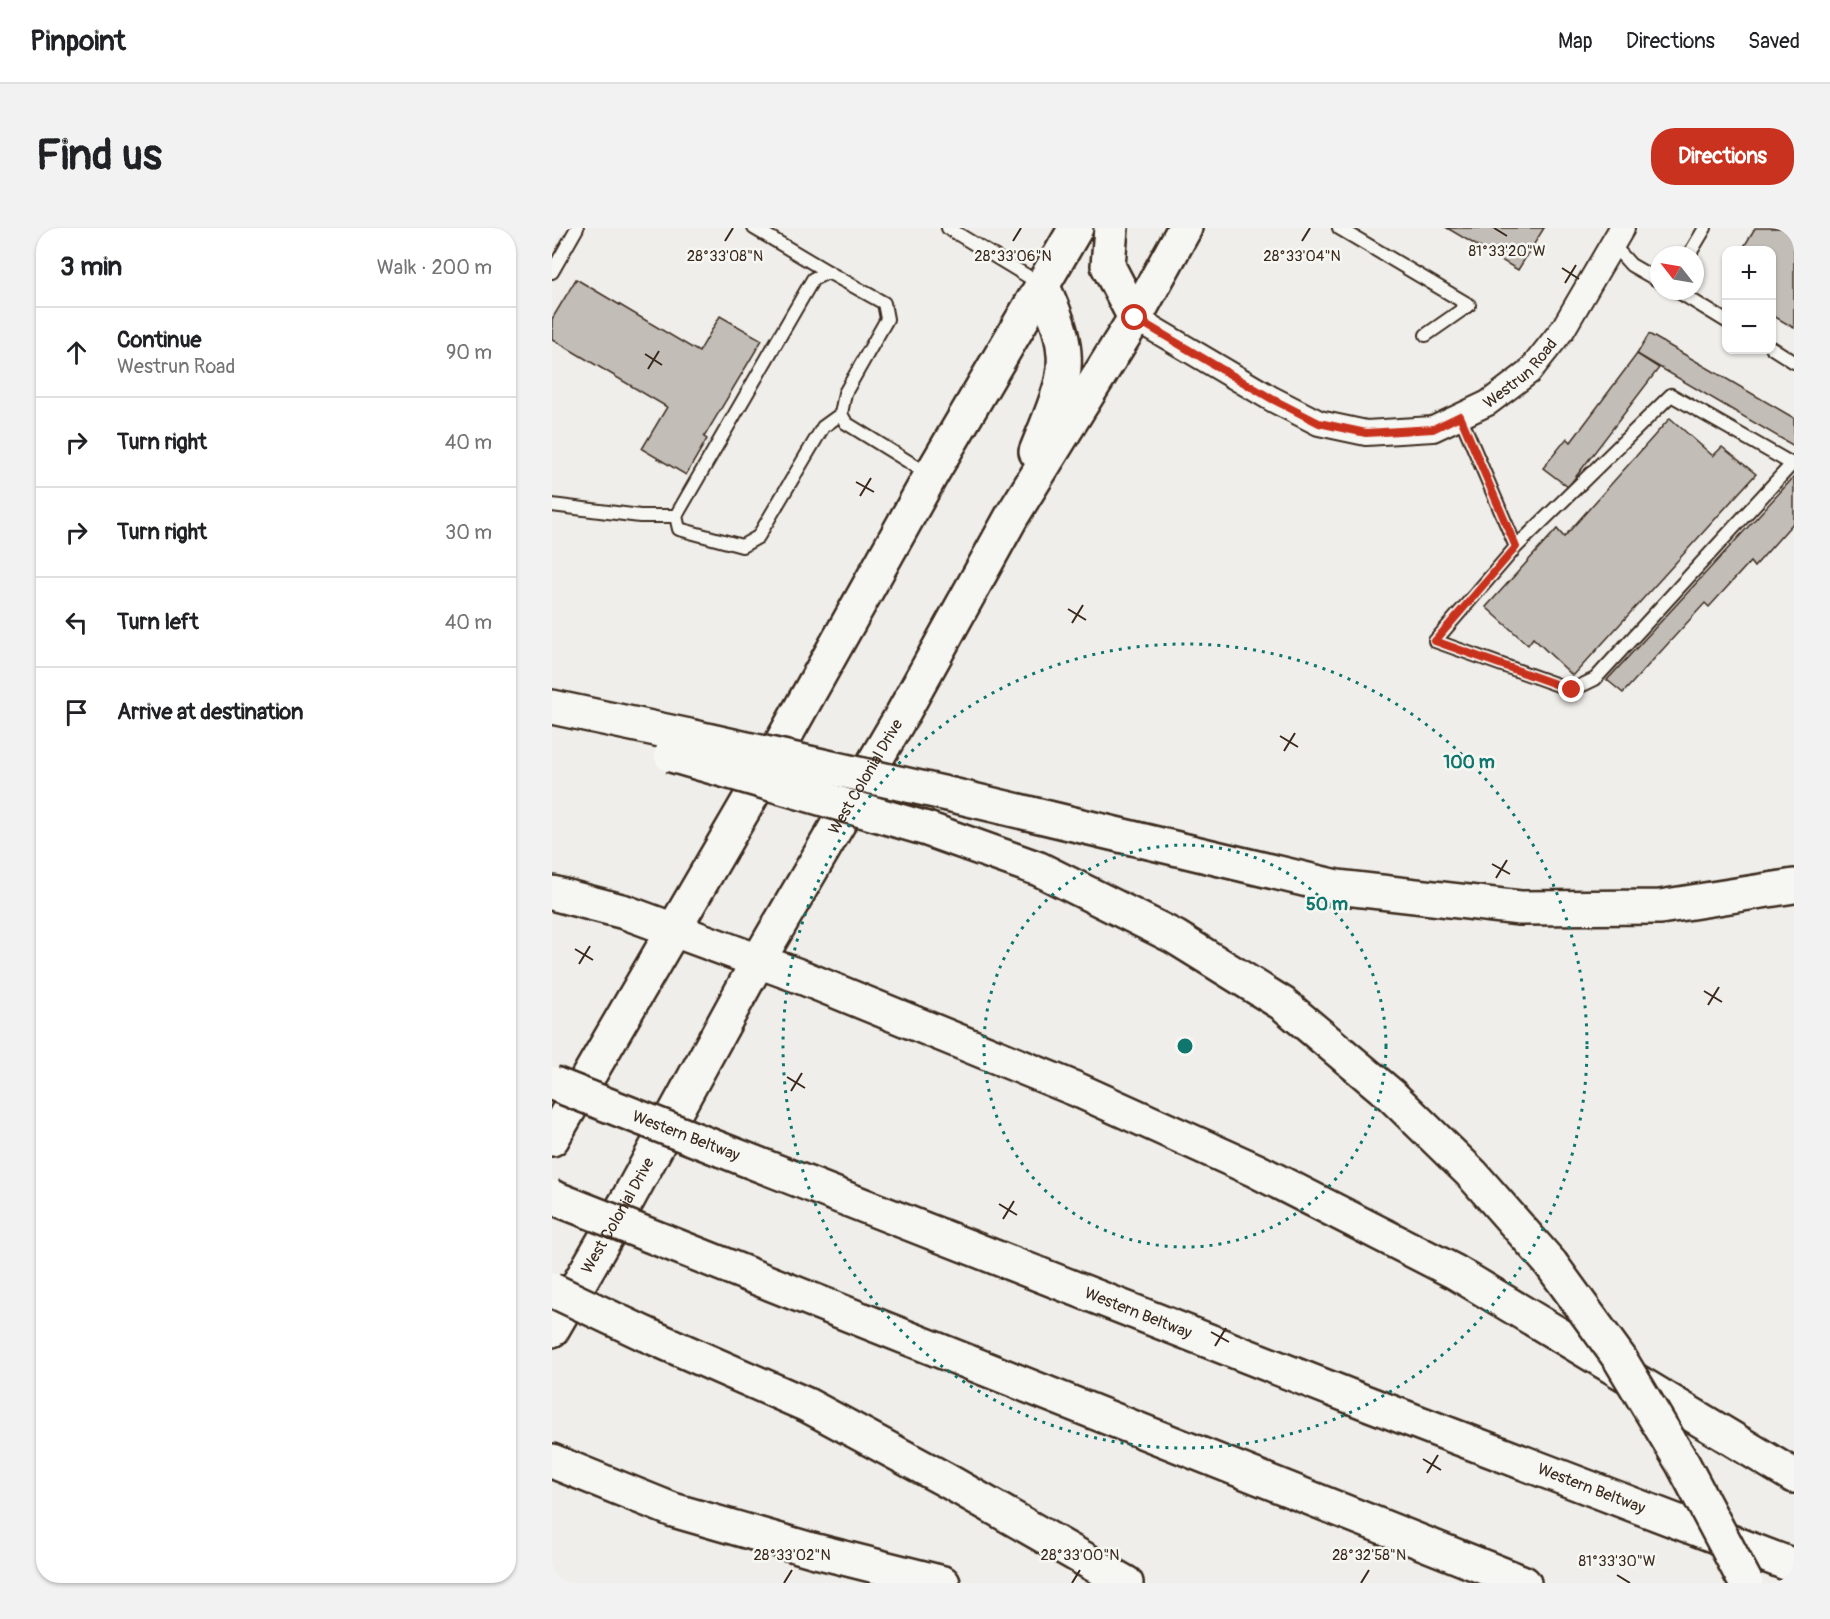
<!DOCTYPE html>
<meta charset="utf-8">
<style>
:root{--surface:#fff;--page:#f2f2f2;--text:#202124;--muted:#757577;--line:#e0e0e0;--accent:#c8321e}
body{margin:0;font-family:Pangolin,sans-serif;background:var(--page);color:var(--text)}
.controls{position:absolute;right:18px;top:18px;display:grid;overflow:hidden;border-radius:12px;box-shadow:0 2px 4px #0004}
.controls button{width:54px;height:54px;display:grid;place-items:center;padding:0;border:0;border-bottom:2px solid var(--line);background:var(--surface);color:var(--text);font:30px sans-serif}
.compass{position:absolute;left:1098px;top:18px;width:54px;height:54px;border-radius:50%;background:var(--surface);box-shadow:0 2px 4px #0004;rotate:301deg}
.stop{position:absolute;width:18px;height:18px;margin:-14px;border:4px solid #c8321e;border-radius:50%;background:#fff}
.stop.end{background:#c8321e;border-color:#fff;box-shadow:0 2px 6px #0008}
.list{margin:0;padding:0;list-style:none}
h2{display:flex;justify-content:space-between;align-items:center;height:78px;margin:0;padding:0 24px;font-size:26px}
h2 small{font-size:20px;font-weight:400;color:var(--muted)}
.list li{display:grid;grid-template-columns:39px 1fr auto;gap:18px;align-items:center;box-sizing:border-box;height:90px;padding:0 24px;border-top:2px solid var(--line)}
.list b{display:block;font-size:22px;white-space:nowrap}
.list p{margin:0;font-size:20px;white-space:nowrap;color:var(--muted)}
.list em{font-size:20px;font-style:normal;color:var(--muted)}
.icon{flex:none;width:33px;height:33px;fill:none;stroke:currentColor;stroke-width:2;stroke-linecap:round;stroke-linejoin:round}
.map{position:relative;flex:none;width:1242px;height:1355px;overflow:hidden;border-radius:24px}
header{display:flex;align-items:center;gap:36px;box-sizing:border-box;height:84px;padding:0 30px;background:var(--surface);border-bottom:2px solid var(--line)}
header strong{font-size:28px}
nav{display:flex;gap:33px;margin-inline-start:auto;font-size:21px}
.intro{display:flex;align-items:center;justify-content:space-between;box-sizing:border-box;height:144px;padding:0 36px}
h1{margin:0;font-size:42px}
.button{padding:15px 27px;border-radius:24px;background:var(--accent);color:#fff;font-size:21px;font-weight:700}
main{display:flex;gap:36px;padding:0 36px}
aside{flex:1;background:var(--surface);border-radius:24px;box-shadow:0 2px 4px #0004}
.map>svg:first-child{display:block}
</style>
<header>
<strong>Pinpoint</strong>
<nav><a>Map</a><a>Directions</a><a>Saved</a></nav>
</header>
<div class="intro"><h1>Find us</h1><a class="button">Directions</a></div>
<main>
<aside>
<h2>3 min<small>Walk · 200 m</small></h2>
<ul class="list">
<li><svg class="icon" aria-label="ahead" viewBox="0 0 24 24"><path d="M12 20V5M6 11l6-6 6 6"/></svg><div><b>Continue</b><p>Westrun Road</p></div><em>90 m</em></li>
<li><svg class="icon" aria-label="right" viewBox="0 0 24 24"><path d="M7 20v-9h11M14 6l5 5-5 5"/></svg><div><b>Turn right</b></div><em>40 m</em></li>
<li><svg class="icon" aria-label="right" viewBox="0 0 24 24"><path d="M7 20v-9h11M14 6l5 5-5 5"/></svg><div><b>Turn right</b></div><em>30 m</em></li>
<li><svg class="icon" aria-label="left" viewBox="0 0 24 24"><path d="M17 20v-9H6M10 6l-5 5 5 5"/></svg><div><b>Turn left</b></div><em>40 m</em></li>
<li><svg class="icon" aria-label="arrive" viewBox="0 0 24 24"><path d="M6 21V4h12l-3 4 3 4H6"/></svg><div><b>Arrive at destination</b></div></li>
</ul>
</aside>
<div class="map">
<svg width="1242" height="1355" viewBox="0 0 1242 1355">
<rect width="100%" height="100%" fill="#efeeea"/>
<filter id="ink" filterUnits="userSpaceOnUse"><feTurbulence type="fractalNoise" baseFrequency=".0167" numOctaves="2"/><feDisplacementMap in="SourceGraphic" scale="12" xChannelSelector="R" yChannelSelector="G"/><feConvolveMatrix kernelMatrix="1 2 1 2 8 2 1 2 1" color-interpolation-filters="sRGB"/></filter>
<g filter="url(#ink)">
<g fill="#c2bdb7" stroke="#3b2a1e" stroke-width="1.5">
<path d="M895,0h97l-26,42z"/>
<path d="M1203,0h39v100l-22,-13v-65h-30z"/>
<path d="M24,51l123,73 21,-36 42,24 -58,97 3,2 -21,36 -44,-26 25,-42 -115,-68v-20z"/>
<path d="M1097,106l145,84v28l-157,-92z"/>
<path d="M1085,126l22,14 -91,119 -25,-19 24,-30 4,4z"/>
<path d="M1118,190l43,38 9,-9 34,27 -183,202 -40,-38 -5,7 -42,-38 71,-78 7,8z"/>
<path d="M1242,249v45l-40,45 -4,-5 -41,45 -4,-4 -82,90 -16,-13z"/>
</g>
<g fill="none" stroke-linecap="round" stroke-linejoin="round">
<defs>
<g id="lane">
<path d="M202,0l74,44"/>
<path d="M396,0l94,57"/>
<path d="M787,0l130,77 -43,30"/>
<path d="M1060,16l19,21 28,16"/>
<path d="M1137,27l16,-27"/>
<path d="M0,44l25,-44"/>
<path d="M1125,63l49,30"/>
<path d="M1220,120l22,14"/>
<path d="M289,186l-18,13 -65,110 -16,9 -63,-17 -3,-13 137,-237 15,-7 56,31 3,16 -42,74 -4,21 5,9 84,52"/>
<path d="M908,188l56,131 -81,94 137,49 23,-11 197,-215 -121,-69 -155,152"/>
<path d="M0,277l88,11h36"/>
</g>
<g id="street">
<path id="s1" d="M583,90l137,81 47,24 47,10 67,-4 55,-26 41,-31 34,-43 59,-101"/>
</g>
<g id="highway">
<path d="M559,0l-3,38 27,52"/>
<path d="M484,224c9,-23 20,-47 26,-71 8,-33 -6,-67 -20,-96"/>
<path d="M0,479l137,29"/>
<path d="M400,567l385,92 183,21 140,-1 134,-21"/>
<path d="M375,601l112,40 136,68 108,67 108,91 81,79 79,90"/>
<path d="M0,665l73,19 174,64 279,114 177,80 200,102 339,204"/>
<path d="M0,911l203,-349 176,-315 145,-247"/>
<path id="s2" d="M170,922l645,253 427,163"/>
<path d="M112,1013l860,342"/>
<path id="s3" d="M0,1102l76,-131 130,-238 145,-248 109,-197 123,-198 50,-90"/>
<path d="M93,1106l162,71 139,75 180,103"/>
<path d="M0,1233l121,49 139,40 131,33"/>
</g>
</defs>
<use href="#lane" stroke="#3b2a1e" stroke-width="16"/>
<use href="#street" stroke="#3b2a1e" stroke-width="28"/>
<use href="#highway" stroke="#3b2a1e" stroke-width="38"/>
<use href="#lane" stroke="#f6f6f2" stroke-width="12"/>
<use href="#street" stroke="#f6f6f2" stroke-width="24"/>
<use href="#highway" stroke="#f6f6f2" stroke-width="33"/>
<defs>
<g id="highway-bridge">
<path d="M137,508l263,59"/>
<path d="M119,527l256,74"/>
<path d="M0,855l170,67"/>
<path d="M0,969l112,44"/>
<path d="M999,1036l69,95 63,105 63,119"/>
<path d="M0,1062l93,44"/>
</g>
</defs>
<use href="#highway-bridge" stroke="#3b2a1e" stroke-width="38" stroke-linecap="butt"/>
<use href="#highway-bridge" stroke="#f6f6f2" stroke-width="33"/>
</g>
</g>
<g fill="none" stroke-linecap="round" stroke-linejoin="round" filter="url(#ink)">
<path stroke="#c8321e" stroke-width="8" d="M583,90l137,81 47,24 47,10 67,-4 27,-13 56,131 -81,94 137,49"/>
</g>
<path fill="none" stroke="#3b2a1e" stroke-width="2" d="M942,0l13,8M173,13l8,-13M461,13l8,-13M750,13l8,-13M1010,40l17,11M1013,55l11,-18M93,126l17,11M96,141l11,-18M304,254l18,10M308,268l11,-18M516,381l18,11M520,395l11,-18M728,508l18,11M732,523l11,-18M940,636l18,10M944,650l11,-18M23,721l18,11M27,736l11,-18M1152,763l18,11M1156,777l11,-18M235,849l18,11M239,863l11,-18M447,976l18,11M451,991l11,-18M659,1104l18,10M663,1118l11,-18M871,1231l18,11M875,1245l11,-18M1065,1347l13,8M232,1355l8,-13M520,1355l8,-13M809,1355l8,-13"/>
<g fill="none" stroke="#0f766e" stroke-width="3" stroke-dasharray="3 6">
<circle cx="633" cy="818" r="201"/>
<circle cx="633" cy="818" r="402"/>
</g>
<g text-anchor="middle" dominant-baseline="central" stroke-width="5" stroke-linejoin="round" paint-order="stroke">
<g font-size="16" fill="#3b2a1e" stroke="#f6f6f2">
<text stroke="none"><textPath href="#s1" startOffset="432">Westrun Road</textPath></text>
<text stroke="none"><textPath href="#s3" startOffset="636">West Colonial Drive</textPath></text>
<text transform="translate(134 908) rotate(21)">Western Beltway</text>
<text stroke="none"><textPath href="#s3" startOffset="132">West Colonial Drive</textPath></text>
<text stroke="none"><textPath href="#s2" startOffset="447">Western Beltway</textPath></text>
<text stroke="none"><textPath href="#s2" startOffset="933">Western Beltway</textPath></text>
</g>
</g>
<g font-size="15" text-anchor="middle" fill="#3b2a1e" stroke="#f6f6f2" stroke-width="5" stroke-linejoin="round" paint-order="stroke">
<text x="955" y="28">81°33'20"W</text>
<text x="750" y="33">28°33'04"N</text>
<text x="173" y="33">28°33'08"N</text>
<text x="461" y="33">28°33'06"N</text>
<text x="240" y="1332">28°33'02"N</text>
<text x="528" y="1332">28°33'00"N</text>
<text x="817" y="1332">28°32'58"N</text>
<text x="1065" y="1338">81°33'30"W</text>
</g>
<circle cx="633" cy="818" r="9" fill="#0f766e" stroke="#f6f6f2" stroke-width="3"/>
<g font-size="18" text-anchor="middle" font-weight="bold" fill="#0f766e" stroke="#f6f6f2" stroke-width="5" stroke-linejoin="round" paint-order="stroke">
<text x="917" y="540">100 m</text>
<text x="775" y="682">50 m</text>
</g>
</svg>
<div class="controls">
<button>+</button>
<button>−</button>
</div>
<svg class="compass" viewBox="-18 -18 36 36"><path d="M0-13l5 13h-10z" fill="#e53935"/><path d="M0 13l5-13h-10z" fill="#757577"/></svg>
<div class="stop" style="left:583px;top:90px"></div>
<div class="stop end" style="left:1020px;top:462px"></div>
</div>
</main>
